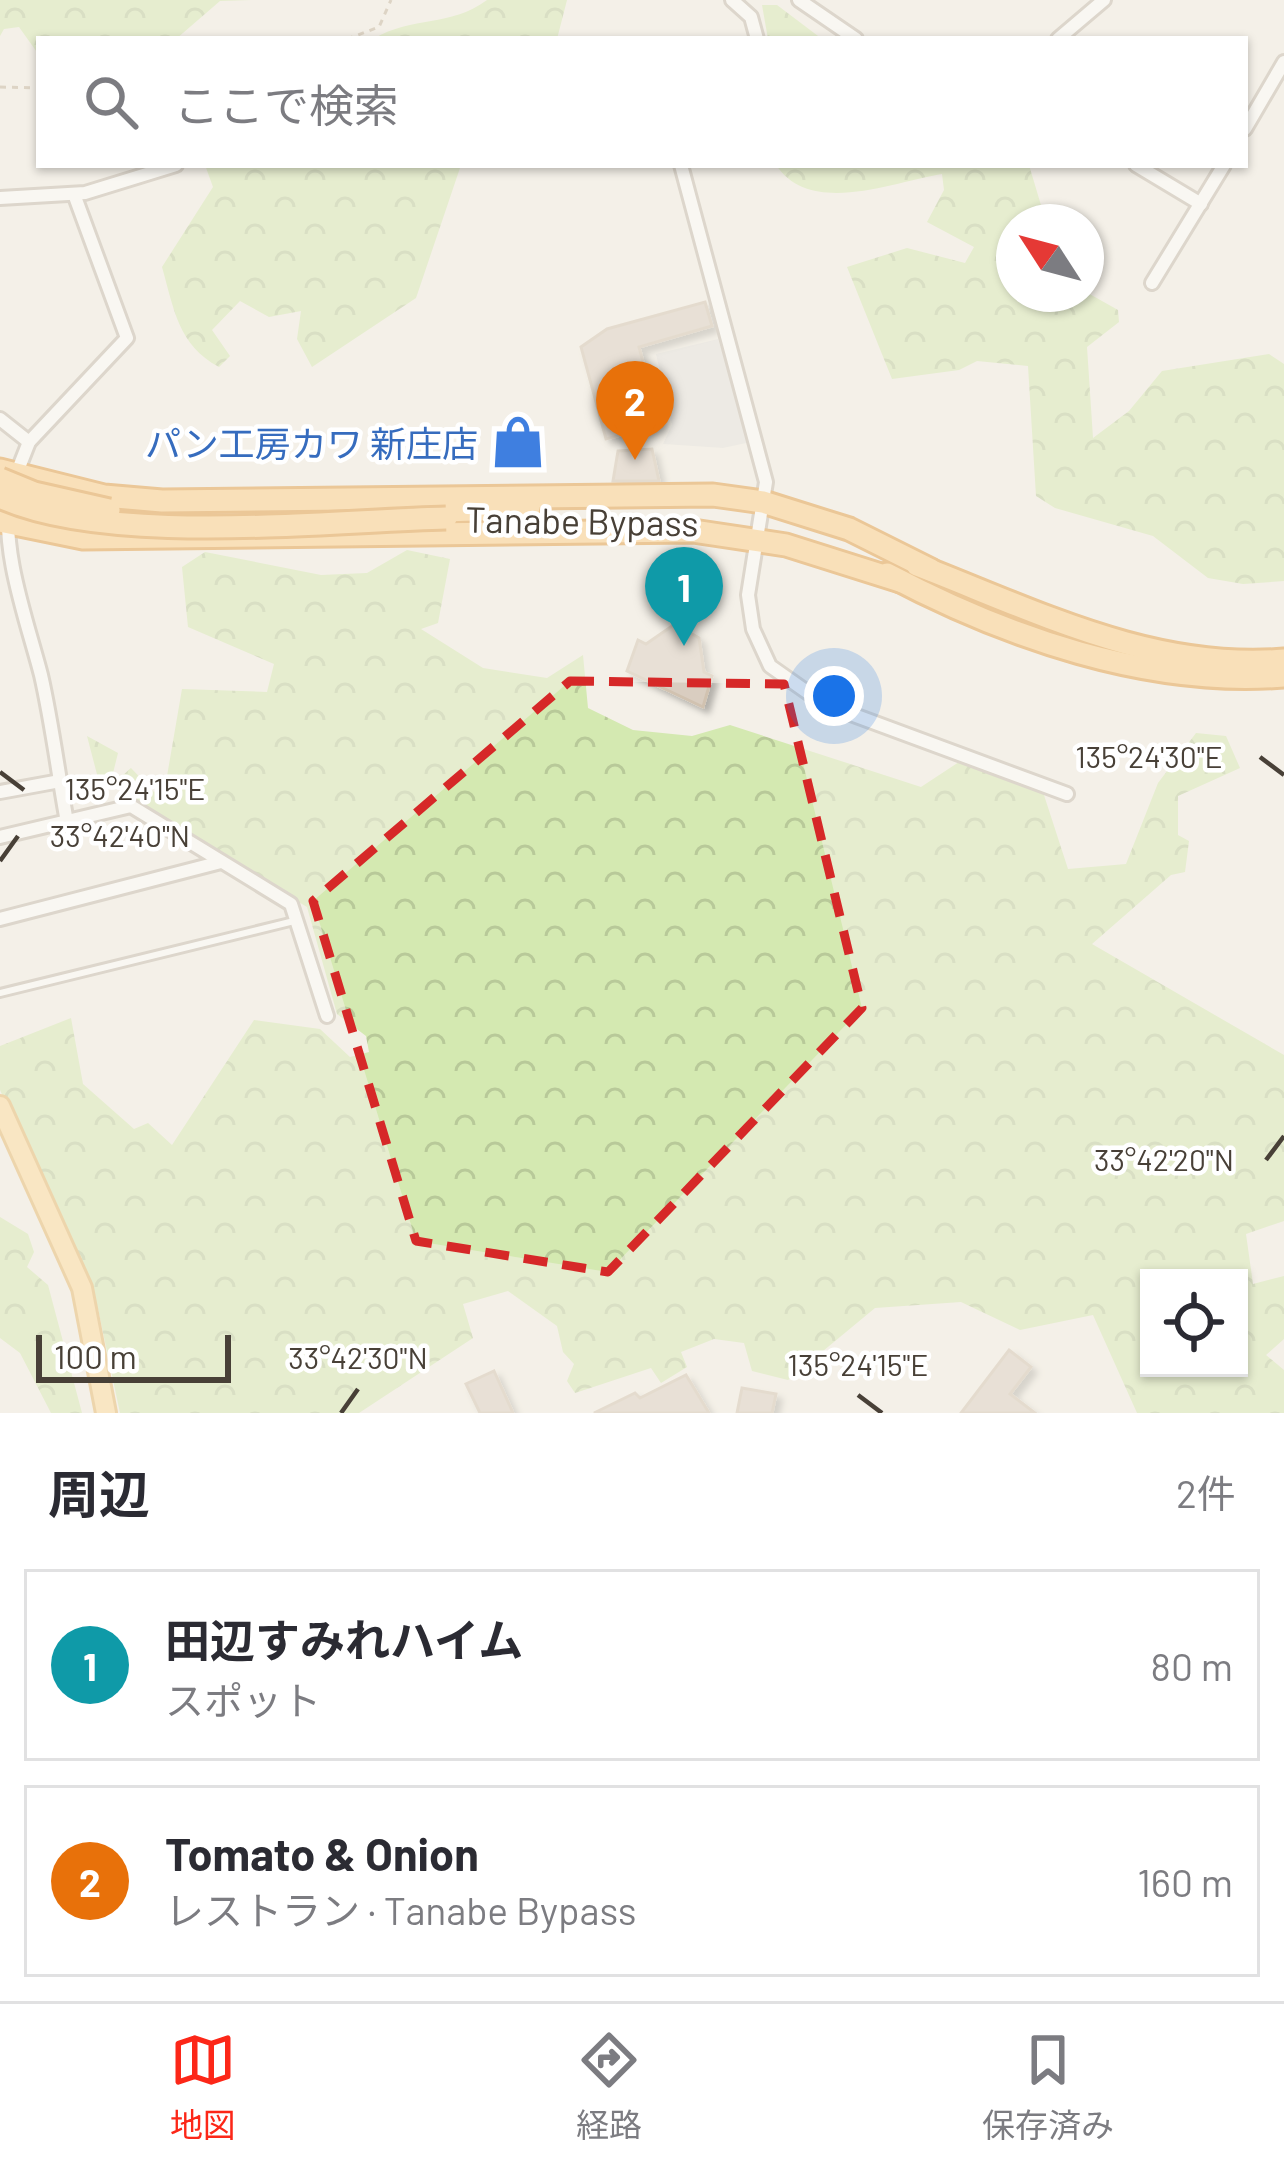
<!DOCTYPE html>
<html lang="ja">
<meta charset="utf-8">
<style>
:root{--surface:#fff;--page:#f7f7f7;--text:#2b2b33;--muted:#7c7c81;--line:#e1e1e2;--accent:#fc2718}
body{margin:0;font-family:Barlow,"Noto Sans JP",sans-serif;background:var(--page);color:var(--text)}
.controls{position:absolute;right:36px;bottom:36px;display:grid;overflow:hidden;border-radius:0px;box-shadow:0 3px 9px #0004}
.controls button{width:108px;height:108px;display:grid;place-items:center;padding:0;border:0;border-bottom:3px solid var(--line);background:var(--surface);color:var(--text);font:60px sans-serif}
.compass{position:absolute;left:996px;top:204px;width:108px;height:108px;border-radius:50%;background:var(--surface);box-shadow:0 3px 9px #0004;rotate:306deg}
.scale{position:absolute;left:36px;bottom:30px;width:195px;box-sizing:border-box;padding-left:12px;border:6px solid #484037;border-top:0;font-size:33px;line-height:42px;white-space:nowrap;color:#484037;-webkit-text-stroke:9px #fff;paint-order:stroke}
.you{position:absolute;left:834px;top:696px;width:42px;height:42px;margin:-30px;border:9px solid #fff;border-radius:50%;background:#1a73e8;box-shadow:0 0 0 18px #1a73e833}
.badge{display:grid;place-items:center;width:78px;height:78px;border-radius:50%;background:var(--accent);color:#fff;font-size:39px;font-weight:700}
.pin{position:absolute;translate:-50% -99px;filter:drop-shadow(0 3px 6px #0008)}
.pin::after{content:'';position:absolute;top:63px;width:42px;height:36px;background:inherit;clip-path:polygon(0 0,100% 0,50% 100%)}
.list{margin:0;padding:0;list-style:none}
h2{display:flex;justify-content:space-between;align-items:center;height:156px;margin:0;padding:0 48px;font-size:51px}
h2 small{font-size:39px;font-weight:400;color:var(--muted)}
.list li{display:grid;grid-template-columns:78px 1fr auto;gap:36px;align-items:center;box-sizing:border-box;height:192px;margin:0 24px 24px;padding:0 24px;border:3px solid var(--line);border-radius:0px}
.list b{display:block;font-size:45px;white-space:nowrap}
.list p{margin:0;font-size:39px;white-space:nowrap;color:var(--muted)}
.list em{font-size:39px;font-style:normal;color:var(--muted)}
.icon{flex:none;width:66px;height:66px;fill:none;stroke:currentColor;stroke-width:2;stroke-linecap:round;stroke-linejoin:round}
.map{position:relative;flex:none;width:1284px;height:1413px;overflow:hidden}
.search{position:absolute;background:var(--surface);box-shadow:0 3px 9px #0004;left:36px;right:36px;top:36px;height:132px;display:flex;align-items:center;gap:30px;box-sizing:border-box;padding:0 42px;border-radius:0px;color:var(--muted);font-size:45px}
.sheet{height:588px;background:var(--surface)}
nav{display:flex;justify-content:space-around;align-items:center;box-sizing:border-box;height:168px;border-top:3px solid var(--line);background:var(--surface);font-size:33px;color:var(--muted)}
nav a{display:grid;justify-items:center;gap:6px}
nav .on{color:var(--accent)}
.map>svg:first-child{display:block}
</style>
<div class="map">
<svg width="1284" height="1413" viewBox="0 0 1284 1413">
<defs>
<pattern id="forest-crowns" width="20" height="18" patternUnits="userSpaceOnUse" patternTransform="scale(3)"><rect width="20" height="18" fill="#d4e9b1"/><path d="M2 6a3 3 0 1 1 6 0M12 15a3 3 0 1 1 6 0" fill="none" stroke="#b8c999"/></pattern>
<filter id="shadow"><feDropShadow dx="5.5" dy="5.5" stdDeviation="3" flood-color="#0004"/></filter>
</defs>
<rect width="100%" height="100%" fill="#f4f0e8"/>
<g fill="url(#forest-crowns)" fill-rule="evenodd">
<path d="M0,0h251l-31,1 -44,38h-137v16l-20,-28 -15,2 -4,7z"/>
<path d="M487,0h80l-10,39h-184c41,-24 76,-11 114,-39z"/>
<path d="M777,5l45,34h-54l-6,-34z"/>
<path d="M205,165h256l-45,133 -104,69 -15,-28 4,-28 -32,6 -29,-16 -28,29 18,26 -11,11c-41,-22 -45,-58 -57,-100l51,-80z"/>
<path d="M776,165h253l17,57h-32v72l72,-2 32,18 1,12 -32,25 6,91 36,-27 33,-40 107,-17 15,10v217l-41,3 -35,-6 -55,-42 -98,-28 -19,-12 -8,-130 -51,-5 -18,9 -67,9 -45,-112 60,-19 58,15 9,-16 -47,-25 17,-32 -2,-16c-50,8 -131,43 -166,-9z"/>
<path d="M407,550l43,9 -12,64 -17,6 62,39 64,10 36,-23 5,53 45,22 59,6 38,-11 191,62 41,-27 81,32 25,77 58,-5 32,-81 38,-50 30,3 14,32 -62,28v39l11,6 -4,31 -14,3 -79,69 192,111v166l-38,13 7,50 31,-8v63l-18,16 18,15v43h-147l-44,-98 -73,15 -59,-28 -86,6 -87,72 -36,-9 -8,-28 -30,-4 -33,13 6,15 -26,16 -10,-15 -76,25 -8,-12 7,-17 -11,-12 -6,-26 -49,-35 -45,13 10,34 -114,75h-239l-22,-104 -98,-219v-44l71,-28 12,66 51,45 14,-6 24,22 82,-125 66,9 30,28 19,-5 -3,-16 -29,-22 -30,-107 -179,-108 -12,-17h-17l-12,-46 31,17 -5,20 9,3 9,-8 23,24 12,-10 16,-93 85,3 7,-28 -86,-37 -6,-60 23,-15 116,23 46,-2zM1149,1278h90v90h-90z"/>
<path d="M0,1217l28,17 6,18 -7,15 21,18 34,128h-31l-31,-60 -20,-15z"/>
</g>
<path fill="#e5e3e0" d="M718,339l33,103 -28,6 -60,-4 9,-19 -16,-71z"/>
<g fill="#d9cdc0" stroke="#d1c2b0" stroke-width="3" filter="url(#shadow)">
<path d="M705,302l7,24 -73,21 21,78 -54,14 -25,-92 26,-18z"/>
<path d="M652,449l7,32h-46l5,-30z"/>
<path d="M675,624l24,14 5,34 8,4 -9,31 -76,-36 11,-31 8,4z"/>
<path d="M1009,1350l22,17 -21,27 25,19h-74z"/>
<path d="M494,1371l19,42h-33l-14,-29z"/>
<path d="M686,1375l23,38h-115l41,-20 5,5z"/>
<path d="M742,1388l34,6 -4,19h-35z"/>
</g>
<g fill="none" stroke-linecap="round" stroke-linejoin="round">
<defs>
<path id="service" d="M0,993l294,-72"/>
<g id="minor">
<path d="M732,0l19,17 6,22"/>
<path d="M799,0l57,39"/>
<path d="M1058,39l46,-39"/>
<path d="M1245,129l39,-67"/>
<path d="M681,165l85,317 -18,113 5,34 17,37 54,38 243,90"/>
<path d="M1136,165l65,39"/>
<path d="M0,198l85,-5 91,-28"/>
<path d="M1152,283l72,-118"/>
<path d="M0,419l29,23"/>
<path d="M16,475l13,-33 98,-104 -53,-144"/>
<path d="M10,494c-10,55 17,127 31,181 11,48 17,98 26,147"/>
<path d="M0,792l60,-11"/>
<path d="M0,837l131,-31 160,98 36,112"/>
<path d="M0,919l221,-57"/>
</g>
<path id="primary" d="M0,1106l82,182 24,125"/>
<g id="trunk">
<path d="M0,470l104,26 58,5 551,-6 50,7 86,27 82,41"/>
<path d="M444,511l85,-3"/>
<path d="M0,521l83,17 610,-7 93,14 114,36"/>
<path d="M917,565c119,46 235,106 367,95"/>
<path d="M887,574c119,63 261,113 397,102"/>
</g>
</defs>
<use href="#service" stroke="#c0b7aa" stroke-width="12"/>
<use href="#minor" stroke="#c0b7aa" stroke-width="18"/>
<use href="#primary" stroke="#e5b465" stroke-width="24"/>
<use href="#trunk" stroke="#df9437" stroke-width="27"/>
<g stroke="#c2b19c" stroke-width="3" stroke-dasharray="6 6" stroke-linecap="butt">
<path d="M347,39l32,-12 12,-27"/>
<path d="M0,87l39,1"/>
</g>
<use href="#service" stroke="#fff" stroke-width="6"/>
<use href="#minor" stroke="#fff" stroke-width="12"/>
<use href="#primary" stroke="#ffd997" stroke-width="18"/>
<use href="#trunk" stroke="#ffcd80" stroke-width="21"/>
<defs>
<g id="trunk-bridge">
<path d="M0,479l34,14 75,17"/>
<path d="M0,497c107,49 324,24 446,21"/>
</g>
</defs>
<use href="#trunk-bridge" stroke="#df9437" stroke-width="27" stroke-linecap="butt"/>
<use href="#trunk-bridge" stroke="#ffcd80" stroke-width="21"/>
</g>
<path d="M0 0H1284V1413H0ZM570,681l214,3 78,324 -254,264 -192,-31 -103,-340z" fill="#f4f0e8" fill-opacity=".55" fill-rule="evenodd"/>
<path fill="none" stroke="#d62828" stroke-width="9" stroke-dasharray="24 15" stroke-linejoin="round" d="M570,681l214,3 78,324 -254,264 -192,-31 -103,-340z"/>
<path fill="none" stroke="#484037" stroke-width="4.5" d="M1260,757l24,18M0,772l24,18M0,861l18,-25M1266,1160l18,-24M858,1395l24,18M341,1413l17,-24"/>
<defs>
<symbol id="shop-bare" viewBox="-9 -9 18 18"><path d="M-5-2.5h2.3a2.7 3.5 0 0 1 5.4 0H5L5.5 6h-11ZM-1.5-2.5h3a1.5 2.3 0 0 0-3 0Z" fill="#3f7fe0" stroke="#fff" stroke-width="2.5" paint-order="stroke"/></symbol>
</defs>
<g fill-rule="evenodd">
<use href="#shop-bare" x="480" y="404" width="76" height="76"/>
</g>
<g text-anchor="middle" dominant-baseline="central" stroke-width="9" stroke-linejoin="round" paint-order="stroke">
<g font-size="36" fill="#366cbe" stroke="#fff" text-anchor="end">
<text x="478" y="442">パン工房カワ 新庄店</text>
</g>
<g font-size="36" fill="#484037" stroke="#fff">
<text transform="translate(582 520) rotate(1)">Tanabe Bypass</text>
</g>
</g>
<g font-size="30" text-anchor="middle" fill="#484037" stroke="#fff" stroke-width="9" stroke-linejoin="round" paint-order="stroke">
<text x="1149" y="768">135°24'30"E</text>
<text x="135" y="800">135°24'15"E</text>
<text x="120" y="847">33°42'40"N</text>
<text x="1164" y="1171">33°42'20"N</text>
<text x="358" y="1369">33°42'30"N</text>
<text x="858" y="1376">135°24'15"E</text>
</g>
</svg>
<div class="controls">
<button><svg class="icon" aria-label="locate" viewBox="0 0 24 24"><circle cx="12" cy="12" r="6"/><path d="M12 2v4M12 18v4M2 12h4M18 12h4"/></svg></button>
</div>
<svg class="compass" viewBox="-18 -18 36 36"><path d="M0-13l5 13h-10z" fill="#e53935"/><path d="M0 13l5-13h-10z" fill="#7c7c81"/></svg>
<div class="scale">100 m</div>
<div class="you"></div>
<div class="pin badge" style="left:684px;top:646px;background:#0f9aa8">1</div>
<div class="pin badge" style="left:635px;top:460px;background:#e8710a">2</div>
<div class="search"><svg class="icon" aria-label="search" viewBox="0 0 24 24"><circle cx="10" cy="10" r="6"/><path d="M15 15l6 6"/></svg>ここで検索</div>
</div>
<section class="sheet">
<h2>周辺<small>2件</small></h2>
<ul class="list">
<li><span class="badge" style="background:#0f9aa8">1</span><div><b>田辺すみれハイム</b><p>スポット</p></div><em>80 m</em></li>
<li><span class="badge" style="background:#e8710a">2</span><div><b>Tomato &amp; Onion</b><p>レストラン · Tanabe Bypass</p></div><em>160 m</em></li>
</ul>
</section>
<nav>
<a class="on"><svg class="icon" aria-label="map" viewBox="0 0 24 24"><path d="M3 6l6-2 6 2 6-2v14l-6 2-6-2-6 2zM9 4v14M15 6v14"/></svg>地図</a>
<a><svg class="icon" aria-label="directions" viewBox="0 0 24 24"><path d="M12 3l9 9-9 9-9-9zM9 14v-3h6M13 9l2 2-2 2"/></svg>経路</a>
<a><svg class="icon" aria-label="saved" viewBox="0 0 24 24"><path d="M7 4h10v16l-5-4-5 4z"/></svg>保存済み</a>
</nav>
